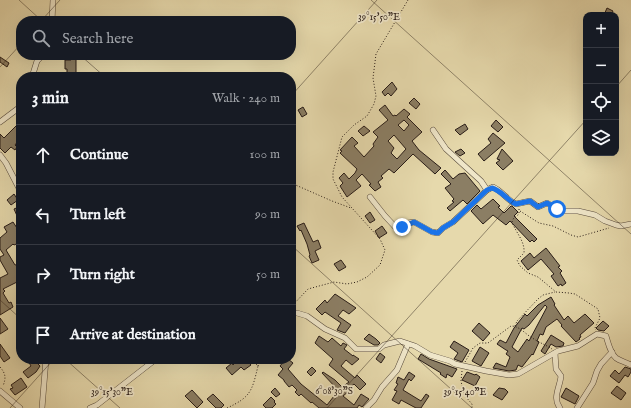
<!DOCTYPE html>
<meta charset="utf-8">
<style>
:root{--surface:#171b24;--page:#20242c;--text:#f1f3f6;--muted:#9ea1a6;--line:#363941}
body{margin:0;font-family:"IM FELL English",serif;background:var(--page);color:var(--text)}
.controls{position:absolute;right:12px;top:12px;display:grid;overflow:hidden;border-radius:8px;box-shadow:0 4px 16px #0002}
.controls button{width:36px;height:36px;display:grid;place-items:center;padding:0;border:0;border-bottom:1px solid var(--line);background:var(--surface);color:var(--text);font:20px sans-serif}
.stop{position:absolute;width:12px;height:12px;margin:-9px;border:3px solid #1a73e8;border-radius:50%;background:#fff}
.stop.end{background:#1a73e8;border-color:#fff;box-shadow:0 1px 4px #0008}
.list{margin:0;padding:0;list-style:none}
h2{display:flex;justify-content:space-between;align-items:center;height:52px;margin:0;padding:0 16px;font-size:17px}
h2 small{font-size:13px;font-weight:400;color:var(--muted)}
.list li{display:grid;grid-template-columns:26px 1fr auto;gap:12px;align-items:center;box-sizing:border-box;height:60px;padding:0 16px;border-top:1px solid var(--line)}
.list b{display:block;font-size:15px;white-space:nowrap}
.list em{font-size:13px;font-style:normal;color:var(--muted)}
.icon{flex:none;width:22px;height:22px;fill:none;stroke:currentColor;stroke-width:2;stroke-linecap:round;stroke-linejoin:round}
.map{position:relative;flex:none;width:631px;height:408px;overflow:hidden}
.search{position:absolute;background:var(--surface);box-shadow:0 4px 16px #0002;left:16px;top:16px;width:280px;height:44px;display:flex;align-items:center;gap:10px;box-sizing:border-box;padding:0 14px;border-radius:16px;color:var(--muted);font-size:15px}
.panel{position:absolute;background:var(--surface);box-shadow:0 4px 16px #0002;left:16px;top:72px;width:280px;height:292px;border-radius:16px}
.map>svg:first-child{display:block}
</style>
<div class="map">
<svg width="631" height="408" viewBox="0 0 631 408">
<rect width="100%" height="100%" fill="#e6d9ac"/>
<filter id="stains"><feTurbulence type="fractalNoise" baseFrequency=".005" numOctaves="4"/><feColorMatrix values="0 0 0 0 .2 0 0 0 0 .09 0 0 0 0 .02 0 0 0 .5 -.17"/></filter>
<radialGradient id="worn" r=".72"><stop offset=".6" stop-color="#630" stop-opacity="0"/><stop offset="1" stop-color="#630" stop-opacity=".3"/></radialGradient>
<g fill="#8b7e64" stroke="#281c17" fill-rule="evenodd">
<path d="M607,8l6,3 -2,4h-7z"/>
<path d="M0,57l9,6 -2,4 -7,-5z"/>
<path d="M71,58h5v16l-9,-1v-4h-2v-9h6z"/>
<path d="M392,82l5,7 -6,7 -3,-3 -3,3 -3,-4z"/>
<path d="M414,98l6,6 -4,5 -7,-6z"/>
<path d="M385,105l8,11 2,-1 1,1 8,-7 6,5 -3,3 15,15 -10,9 7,9 22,18 -6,6 -22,-20 -19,19 -5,-4 -8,7 2,2 -5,4 3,5 -6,4 -6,-6 2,-1 -9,-10 -6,6 5,6 -14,11 -7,-11 3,-3 -4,-5 5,-5 5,6 6,-6 2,-4 -17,-16 2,-2 -2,-1 12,-13 6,6 -4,3 10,11 10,-11 -1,-2 5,-7 -5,-5 15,-12 -9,-10zM404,120l5,5 -5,6 -6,-6zM394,135l12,14 -9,10 -6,-6 3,-5 -6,-7z"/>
<path d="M303,107l4,7 -5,3 -4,-7z"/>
<path d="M496,120l7,7 -5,5 -7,-6z"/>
<path d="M18,124l3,3v7l-3,3 2,2 -2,2 -3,4 2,2 -2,3 -4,-3 -6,6 -5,-5v-14l4,4z"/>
<path d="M465,124l3,5 -8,6 -5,-5z"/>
<path d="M364,126l6,5 -7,5 -5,-5z"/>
<path d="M493,133l12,10 -21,18 -6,-7 13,-11 -3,-4z"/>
<path d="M461,149l4,4 -5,3 -5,-4z"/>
<path d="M502,149l11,12 -10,9 -7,-7 4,-3 -3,-1z"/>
<path d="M445,170l8,9 6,-5 6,-1 15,18 -13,13 -4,-4 -13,11 -3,-3 7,-6 -2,-1 2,-2 -9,-11 6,-4 -10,-10z"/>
<path d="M14,194l4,6 -7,5 -4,-5z"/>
<path d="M493,199l7,7 -2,1 6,6 7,-7h1l6,6 -4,4 23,23 -3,3 -2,-2 -2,2 -20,-21 -4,4 -13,-10 -10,9 -12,-13 6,-6 4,4z"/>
<path d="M21,206v11l-3,1 -4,-9z"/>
<path d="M370,212l5,8 -5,3 -5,-7z"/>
<path d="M13,222l6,9 -2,1 4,7v3l-7,3 -1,-1 -7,6 9,15 6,-1v5l-3,1 3,6v4l-18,9 2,2 -2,2 6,10 2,-1 2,5 -13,8v-37l8,-4 -8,-14v-3l4,-2 -4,-6v-11l7,-6 -3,-5z"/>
<path d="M304,223l9,19 5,-2 3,8 -6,3 4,9 -7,3 -3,-7 1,-1 -3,-11 -6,-14 -1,1 -3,-5z"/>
<path d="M382,226l5,7 -8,5 -4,-7z"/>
<path d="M546,248l14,18 -2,1 4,4 -2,2 6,10 -4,3 -1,-2 -3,2 -7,-10 3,-2 -13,-15 -13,11 -7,-9 9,-8 4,5z"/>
<path d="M341,260l5,7 -7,4 -5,-7z"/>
<path d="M335,294l21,14 -7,6 -6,-4 -5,6 13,9 -6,8 -8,-3 4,-7 -16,-11 -3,3 -6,-6 9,-9 2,3z"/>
<path d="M551,297l4,7 -1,1 10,15 4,-4 6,7 11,-9 9,9 -14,12 1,2 -2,1 1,1 -4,3 -15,-16 1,-1 -5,-6 -11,8 -3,8 -3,-1 -3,7 2,1 -6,13 -1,-1 -10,13 -4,-2 -2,5 -7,1 -16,-3 3,-5 10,4 4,-10 -4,-3 2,-3 -2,-1 -9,-6 3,-4 6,3 8,-15 11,-14 2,2 11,-11zM545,305l2,2 -18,34 -2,-2 -9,13 -6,-5 10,-19 2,1 5,-4z"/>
<path d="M0,318l8,11 -8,5z"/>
<path d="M603,321l6,5 -5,5 -6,-1 -2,-2z"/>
<path d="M479,323l11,10 -7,8 -11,-10z"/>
<path d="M369,334l7,5 4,4 -2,2h-4l-10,-6z"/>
<path d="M551,335l13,8 -1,3 -7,1 -5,-3 -6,10 -4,-3z"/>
<path d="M319,336l9,6 4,-4 9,8 2,-3 4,2 -3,4 9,7v-1l6,4 -7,6 -6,-5 -5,6 14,12 2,-3 9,9 -6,6 -6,-6 -6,5 1,2 -6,5 11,9 7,-11 8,5 -7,8 -3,-2 -2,3h-38l-7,-6 -1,1 -10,-9 -2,2 -4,-4 2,-2 -5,-5 -3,2 -5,-6v-1l-6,-5 5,-6 -3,-3 4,-5 -3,-2h7l5,4 -5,6 13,15 26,21 7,-9 -1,-1 5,-5 -16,-17 1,-1 12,8 7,7 7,-5 -20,-17 4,-6 -18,-16z"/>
<path d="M454,341l15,9 -7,12 -8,-3 4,-6 -8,-6z"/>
<path d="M0,344l10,14 -6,4 -4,-6z"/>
<path d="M480,347l9,6 -8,13 -9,-5z"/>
<path d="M380,353l5,4 -4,6 -5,-4z"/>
<path d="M421,354l8,5 28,10 -5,8 -5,-3 -1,4 -6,-4 1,-1 -23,-14z"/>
<path d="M27,359h6l7,7 -4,6 -8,6 -5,-6 8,-6z"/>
<path d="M238,359h8l5,6 -7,5 -3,-3 -9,8 -6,-7 6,-5 1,2z"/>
<path d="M312,367l4,4 -5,5 -4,-4z"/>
<path d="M625,367l6,2v3l-3,5 -3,-2 -6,8 -9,-7 5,-6 4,4z"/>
<path d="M409,372l6,4 -4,5 -2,-2 -6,11 18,11 5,-7 3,2 -8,12h-5l-15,-8 -2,4 -7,-4 5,-9 -3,-1 4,-6 -2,-1 2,-6 6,3z"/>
<path d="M467,372l8,3 1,-1 4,3 -5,9 -13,-6z"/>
<path d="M21,378l6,9 -12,8 -5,-6 3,-1 -2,-3z"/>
<path d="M617,386l9,7 -5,7 -10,-7z"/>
<path d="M275,388l5,6 -4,3 -5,-5z"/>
<path d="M499,388l6,1 3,3 -6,8 -9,-5z"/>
<path d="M566,388l13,8 -4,8 -14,-7z"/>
<path d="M192,390l11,12 -6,6 -12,-12z"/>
<path d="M213,394l11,11 -3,3h-5l-9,-9z"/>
<path d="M271,397l4,4 -1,1 2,2 -4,4h-6l-3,-3z"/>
</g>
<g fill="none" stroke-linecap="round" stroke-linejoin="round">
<defs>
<g id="minor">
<path d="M52,21l1,-21"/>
<path d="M32,77l5,-16 6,-6"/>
<path d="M0,122l20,-15 1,-2"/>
<path d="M433,130l13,19 35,32 6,9"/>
<path d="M0,155l6,8 15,29"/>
<path d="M370,197l15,19 13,14 10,-7 6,-1 18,10 6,1 5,-5 10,-6 34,-32 6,-3c9,4 14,13 23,17l14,-3 8,6 9,-4 10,6 6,2h15l17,4 10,6 11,4 5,1 10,-2"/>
<path d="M291,313h6l10,3 18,13 20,9 11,11h23l5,-4 16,-4 15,5 15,9 20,6 5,3 31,7 23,4 9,-1 40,-23 20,-5 19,-12 9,2c2,6 4,17 10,22 4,3 10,4 15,7"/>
<path d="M555,353l1,16 5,7c-1,11 -9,22 -1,32"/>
<path d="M0,391l20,17"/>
<path d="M42,408l4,-49"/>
<path d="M90,408l7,-3 59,-46"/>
<path d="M366,408l8,-8 8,-13 15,-17 11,-26"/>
<path d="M577,408l16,-25 4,-12 4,-7 11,-12"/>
</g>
</defs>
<use href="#minor" stroke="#584b3c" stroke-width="6"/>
<g stroke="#281c17" stroke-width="1" stroke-dasharray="1 2" stroke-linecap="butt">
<path d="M291,183l41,18 19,7"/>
<path d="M519,209v5l-6,5 -1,3c4,11 13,19 12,31l-7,7 3,6 8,7 10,4 18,15 13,1 6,1 23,15 2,9 -5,10 1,2"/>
<path d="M520,211l19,12 14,3 18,9 7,2 31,-9"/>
<path d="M291,307l17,-18 26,-7 13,2 10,-2 10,-5 13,-12 5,-15 -5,-11 -38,-42 -9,-18v-7l9,-35 12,-12 13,-9 7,-12 2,-8 -3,-18 3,-24 32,-54"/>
<path d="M515,326l2,-5 21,-22 5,-4 12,-3"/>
<path d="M465,362l8,-14 7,-5h8l23,-17c9,0 15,9 23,13 6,4 12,6 18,10"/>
<path d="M258,366l2,-7"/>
<path d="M0,367c6,7 6,11 3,19"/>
<path d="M462,371l-1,10 3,14 8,9v4"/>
<path d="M227,408c24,-11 25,-17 31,-42l-7,-7"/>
</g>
<use href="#minor" stroke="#efe6c9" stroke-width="5"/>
</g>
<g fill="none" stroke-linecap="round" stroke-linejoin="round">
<path stroke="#1a73e8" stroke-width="5" d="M402,227l12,-5 18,10 6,1 5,-5 10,-6 34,-32 5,-2c10,3 15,12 24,16l14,-3 8,6 9,-4 10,6"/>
</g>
<path fill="none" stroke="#281c17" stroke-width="1" stroke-opacity="0.45" d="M19,0l23,21M371,0l260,234M41,21l19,-21M80,55l25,22M0,67l21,-23M616,87l15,-17M291,96l86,-96M291,245l181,163M0,300l21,19M65,359l55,49M10,408l44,-49M327,408l259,-288"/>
<g font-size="10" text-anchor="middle" fill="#281c17" stroke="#efe6c9" stroke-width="3.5" stroke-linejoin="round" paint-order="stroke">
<text x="379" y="20">39°15'50"E</text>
<text x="334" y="394">6°08'30"S</text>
<text x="112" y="395">39°15'30"E</text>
<text x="465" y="395">39°15'40"E</text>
</g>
<rect width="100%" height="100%" filter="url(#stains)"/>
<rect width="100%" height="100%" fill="url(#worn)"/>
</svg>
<div class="controls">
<button>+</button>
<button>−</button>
<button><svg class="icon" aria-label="locate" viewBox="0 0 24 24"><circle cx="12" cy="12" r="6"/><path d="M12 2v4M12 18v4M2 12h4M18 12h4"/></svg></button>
<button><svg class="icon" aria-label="layers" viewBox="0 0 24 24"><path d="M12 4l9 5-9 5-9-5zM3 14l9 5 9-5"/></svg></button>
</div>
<div class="stop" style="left:557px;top:209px"></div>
<div class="stop end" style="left:402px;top:227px"></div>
<div class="search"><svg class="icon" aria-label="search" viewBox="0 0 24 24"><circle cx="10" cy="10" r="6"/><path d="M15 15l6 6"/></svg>Search here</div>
<section class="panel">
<h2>3 min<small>Walk · 240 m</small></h2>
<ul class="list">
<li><svg class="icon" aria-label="ahead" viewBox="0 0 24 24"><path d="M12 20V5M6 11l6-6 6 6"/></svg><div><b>Continue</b></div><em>100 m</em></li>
<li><svg class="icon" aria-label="left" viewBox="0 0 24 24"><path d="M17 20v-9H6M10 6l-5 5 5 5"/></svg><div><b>Turn left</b></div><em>90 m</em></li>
<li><svg class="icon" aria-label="right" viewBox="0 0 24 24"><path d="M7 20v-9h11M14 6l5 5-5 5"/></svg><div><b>Turn right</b></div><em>50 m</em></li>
<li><svg class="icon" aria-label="arrive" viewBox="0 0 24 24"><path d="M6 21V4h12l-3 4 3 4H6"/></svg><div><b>Arrive at destination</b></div></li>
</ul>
</section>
</div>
